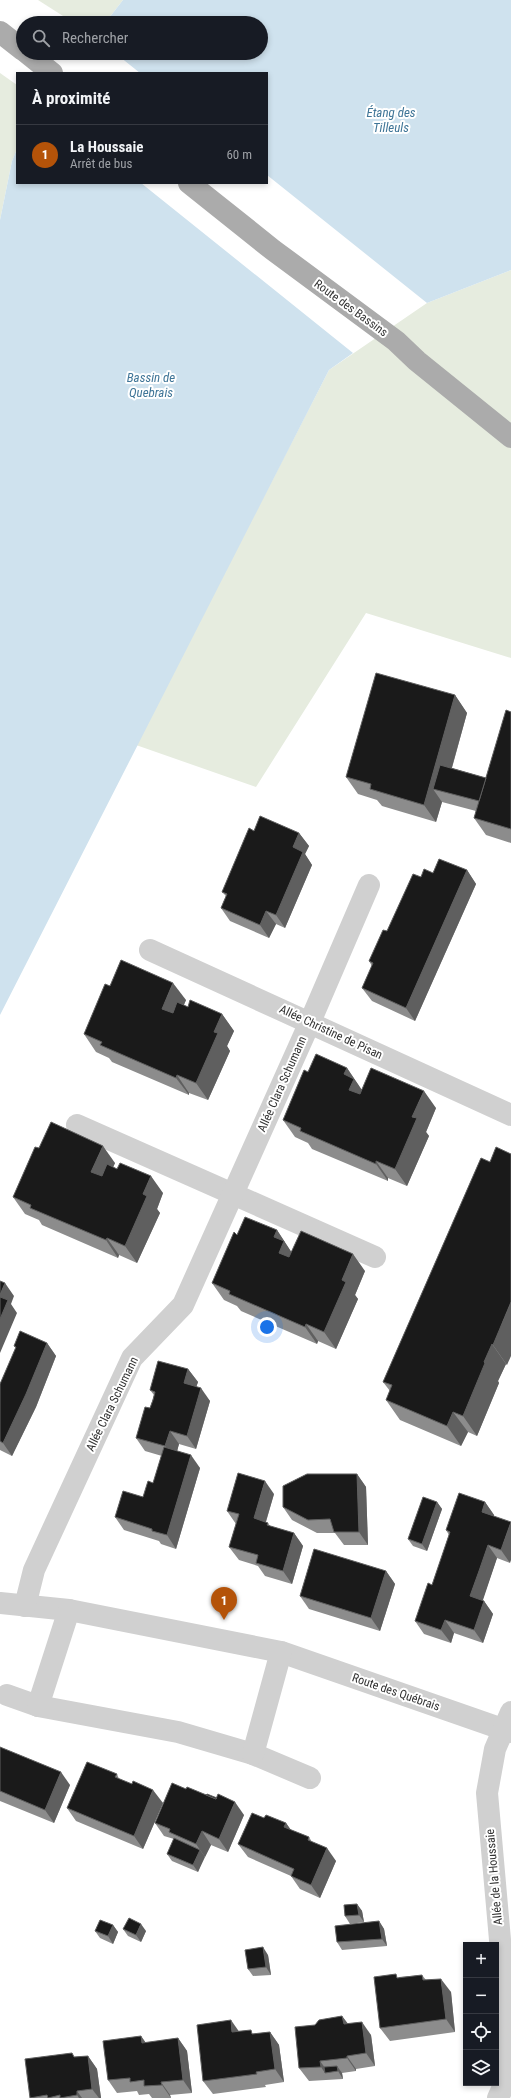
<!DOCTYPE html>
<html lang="fr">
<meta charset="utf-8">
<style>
:root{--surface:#171b24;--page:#242831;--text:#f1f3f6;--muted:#9ea1a6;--line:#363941;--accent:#b45309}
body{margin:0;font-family:"Roboto Condensed",sans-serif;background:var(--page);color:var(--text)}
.controls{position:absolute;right:12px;bottom:12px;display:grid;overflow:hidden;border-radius:0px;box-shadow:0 2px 6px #0003}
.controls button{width:36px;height:36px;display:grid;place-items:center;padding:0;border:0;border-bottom:1px solid var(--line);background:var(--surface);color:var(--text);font:20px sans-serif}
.you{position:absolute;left:267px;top:1327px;width:14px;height:14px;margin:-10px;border:3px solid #fff;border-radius:50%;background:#1a73e8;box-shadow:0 0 0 6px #1a73e833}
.badge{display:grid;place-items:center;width:26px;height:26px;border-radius:50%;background:var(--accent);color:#fff;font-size:13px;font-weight:700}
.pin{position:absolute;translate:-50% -33px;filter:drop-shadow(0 1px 2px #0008)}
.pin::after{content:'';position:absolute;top:21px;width:14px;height:12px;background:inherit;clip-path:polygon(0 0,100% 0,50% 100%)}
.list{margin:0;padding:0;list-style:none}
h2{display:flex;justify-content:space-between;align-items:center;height:52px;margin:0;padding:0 16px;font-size:17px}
h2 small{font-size:13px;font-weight:400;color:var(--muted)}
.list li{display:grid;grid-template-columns:26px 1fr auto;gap:12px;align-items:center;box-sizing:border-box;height:60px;padding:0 16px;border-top:1px solid var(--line)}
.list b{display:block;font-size:15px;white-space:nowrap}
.list p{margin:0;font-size:13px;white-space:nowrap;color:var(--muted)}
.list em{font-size:13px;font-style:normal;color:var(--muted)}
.icon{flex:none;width:22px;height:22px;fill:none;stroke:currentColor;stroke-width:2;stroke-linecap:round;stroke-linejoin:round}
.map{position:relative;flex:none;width:511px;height:2098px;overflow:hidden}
.search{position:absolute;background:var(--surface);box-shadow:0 2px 6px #0003;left:16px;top:16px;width:252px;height:44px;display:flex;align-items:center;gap:10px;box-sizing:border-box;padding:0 14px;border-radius:22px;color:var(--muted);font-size:15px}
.panel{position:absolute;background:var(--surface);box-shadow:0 2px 6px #0003;left:16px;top:72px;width:252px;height:112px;border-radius:0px}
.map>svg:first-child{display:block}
</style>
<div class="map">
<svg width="511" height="2098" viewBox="0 0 511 2098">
<rect width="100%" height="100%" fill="#fff"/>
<g fill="#e6ecdf">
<path d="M38,0h85l-18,23h-31z"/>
<path d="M0,73l17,12v64l-5,12 -12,59z"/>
<path d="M511,270v388l-145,-45 -110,174 -120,-42 193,-375 98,-67z"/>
</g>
<g fill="#cfe2ee">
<path d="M123,0h388v270l-84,33 -160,-128v-102h-127l-25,-20h146v-30h-156z"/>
<path d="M17,149v34h124l212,170 -24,17 -329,645v-795l12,-59z"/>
</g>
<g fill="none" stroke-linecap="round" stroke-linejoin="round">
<g stroke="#d0d0d0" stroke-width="22">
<path d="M150,950l361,165"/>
<path d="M77,1125l298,132"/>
<path d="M0,1603l69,7 212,42 230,80"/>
<path d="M25,1606l9,-36 98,-212 51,-53 127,-283 59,-137"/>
<path d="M7,1695l31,11 140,26 75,22 57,24"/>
<path d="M38,1706l31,-96"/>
<path d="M253,1754l28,-102"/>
<path d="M498,2098l5,-11 1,-102 -17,-192 8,-44 16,-37"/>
</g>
<g stroke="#ababab" stroke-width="22">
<path d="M0,32l23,18"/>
<path d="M27,53l25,20"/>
<path d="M189,183l84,67 123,91 21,20 94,76"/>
</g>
</g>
<g fill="#8c8c8c">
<path d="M455,695l12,18 -15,55 34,10 25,-66v131l-25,-8 -12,-17 2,-7 -34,-9 -6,20 -54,-16 -5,-6 -19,-6 -12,-17z"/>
<path d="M254,831l45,2 10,13 -4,8 7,11 -27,63 -9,-4 -7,14 -39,-17 -9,-13 5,-12 -4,-4z"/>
<path d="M467,870l9,14 -61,137 -43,-20 -10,-13 10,-22 -3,-5 52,-84 12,-4z"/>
<path d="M110,986l76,14 -2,5 4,2 34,7 12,17 -7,15 3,5 -22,49 -19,-7v2l-77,-33 -3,-4 -13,-6 -12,-18z"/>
<path d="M347,1068l14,21 75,19 -10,24 3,4 -22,50 -19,-8v3l-76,-32 -4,-6 -13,-6 -12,-17 25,-48z"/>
<path d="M39,1148l76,15 -2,4 50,26 -6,16 3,4 -23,50 -18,-8 -1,3 -76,-33 -3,-5 -14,-6 -12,-17z"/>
<path d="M481,1158l26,207 -1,-1 -8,17 1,2 -22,53 -9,-4 -7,14 -61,-26 -14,-20 4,-9 -7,-9z"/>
<path d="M277,1230l14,22 74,19 -10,24 3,4 -22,50 -18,-8 -1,3 -76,-33 -4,-5 -13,-6 -12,-17 25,-48z"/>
<path d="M47,1343l9,13 -20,51 -24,49 -12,-6v-66l16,-36 -2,-2z"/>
<path d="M188,1369l10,13 -2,5 14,14 -14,48 -17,-5 -2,7 23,17 -24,81 -15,-5 -2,-3 -35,-11 -9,-13 28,-20 10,-14 9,-27 -17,-5 -9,-13 14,-30 4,-13 -4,-5z"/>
<path d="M357,1474l9,13 2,58h-24l-9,-12h-18l-25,-13 -9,-13z"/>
<path d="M274,1494l-8,28 2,1 2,3 24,7 9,13 -11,38 -27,-8 -7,-10 -19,-6 -10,-13 7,-23 -9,-13z"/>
<path d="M437,1502l5,7 -15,42 -14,-5 -5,-7z"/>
<path d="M485,1502l9,13v1l16,47 -13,-5 -15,43h2l9,13 -10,29 -29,-10 -3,10 -27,-9 -9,-13 17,-36 17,-50 -3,-5z"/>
<path d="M386,1571l9,13 -15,47 -71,-22 -9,-13z"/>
<path d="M0,1747l70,38 -16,38 -54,-22z"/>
<path d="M117,1774l2,5 44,24 -20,46 -67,-28 -9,-13z"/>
<path d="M186,1789l58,26 -16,37 -17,-7 -6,12 -1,-1 -6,16 -26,-11 -5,-7 7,-15 -10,-3 -9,-13z"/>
<path d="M264,1818l22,5 5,7 18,7 3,5 24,19 -16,37 -20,-9 -9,-13 -43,-19 -10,-13z"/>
<path d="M357,1904l5,7 2,11 -14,2 -5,-8z"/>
<path d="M379,1921l5,8 3,17 -45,4 -5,-8z"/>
<path d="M113,1925l5,7 -5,12 -13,-6 -5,-7z"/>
<path d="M123,1929l23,2 -5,11 -13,-6z"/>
<path d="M268,1955l3,20 -18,1 -5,-7z"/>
<path d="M422,1975l4,5 25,12 4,40 -65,9 -10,-13 19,-51z"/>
<path d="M342,2016l5,7 24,12 4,31 -19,3v2l-14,2 1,6 -34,2 -10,-13 16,-43z"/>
<path d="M239,2031l15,3 16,-2 9,13 5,37 -19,3 1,2 -53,7 -10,-13z"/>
<path d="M141,2036l5,7 32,-5 9,13 5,42 -22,2 1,3h-19l-3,-4 -10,1 -2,-4 -20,2 -9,-13z"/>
<path d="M72,2053l2,4 14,-1 9,13 4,29h-71z"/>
</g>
<g fill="#5f5f5f">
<path d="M455,695l12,18 -22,79 -12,-3 9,13 -6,20 -12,-17z"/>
<path d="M299,833l10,13 -4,8 7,11 -27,63 -9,-13 17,-68z"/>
<path d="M467,870l9,14 -61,137 -9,-13z"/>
<path d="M266,911l10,13 -7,14 -9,-13z"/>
<path d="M173,983l13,17 -10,22 -14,-13z"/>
<path d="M222,1014l12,17 -7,15 3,5 -22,49 -12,-17 18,-51z"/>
<path d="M347,1068l19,28 -3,7 -14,-13 -5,-16z"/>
<path d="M177,1075l12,18v2l-13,-17z"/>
<path d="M424,1091l12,17 -10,24 3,4 -22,50 -12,-17 17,-52z"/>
<path d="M103,1146l12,17 -10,22 -14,-13z"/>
<path d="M376,1161l12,17v3l-12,-17z"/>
<path d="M151,1176l12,17 -6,16 3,4 -23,50 -12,-17 18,-52z"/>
<path d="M277,1230l19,29 -3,7 -14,-13 -5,-16z"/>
<path d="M107,1238l12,17 -1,3 -12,-18z"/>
<path d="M353,1254l12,17 -10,24 3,4 -22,50 -12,-17 18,-52z"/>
<path d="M5,1283l9,13 -3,8 6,9 -17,40v-58z"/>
<path d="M511,1302v54l-4,9 -14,-20z"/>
<path d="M306,1324l12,17 -1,3 -12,-17z"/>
<path d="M47,1343l9,13 -20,51 -24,49 -9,-13z"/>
<path d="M492,1344l14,20 -8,17 1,2 -22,53 -14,-20 21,-54z"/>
<path d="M188,1369l10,13 -5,14 -9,-13z"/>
<path d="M201,1388l9,13 -14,48 -9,-13z"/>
<path d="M453,1412l15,20 -7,14 -14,-20z"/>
<path d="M170,1431l9,13 -4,15 -10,-13z"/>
<path d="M191,1455l9,13 -24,81 -9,-14z"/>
<path d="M357,1474l9,13 2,58 -9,-13z"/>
<path d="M265,1481l9,13 -11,37 -9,-13z"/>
<path d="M437,1502l5,7 -15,42 -5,-7z"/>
<path d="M485,1502l9,13 -3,10 -9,-13z"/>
<path d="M511,1522v38l-1,3 -9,-13z"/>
<path d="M294,1533l9,13 -11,38 -9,-13z"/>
<path d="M488,1545l9,13 -17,51 -10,-13z"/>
<path d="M386,1571l9,13 -15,47 -9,-13z"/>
<path d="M484,1601l9,13 -10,29 -9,-13z"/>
<path d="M445,1620l9,13 -3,10 -10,-13z"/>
<path d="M61,1772l9,13 -16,38 -9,-13z"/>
<path d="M153,1790l10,13 -20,46 -9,-13z"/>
<path d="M235,1802l9,13 -16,37 -9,-13z"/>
<path d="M286,1823l9,13 -11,-9z"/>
<path d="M202,1831l9,14 -6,12 -9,-13z"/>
<path d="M327,1848l9,13 -16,37 -9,-13z"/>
<path d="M200,1850l5,7 -7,15 -5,-7z"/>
<path d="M357,1904l5,7 2,11 -5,-7z"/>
<path d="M379,1921l5,8 3,17 -5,-7z"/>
<path d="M141,1924l5,7 -5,11 -5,-7z"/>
<path d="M113,1925l5,7 -5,12 -5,-8z"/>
<path d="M263,1947l5,8 3,20 -5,-8z"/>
<path d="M441,1979l10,13 4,40 -9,-13z"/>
<path d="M342,2016l10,13 -8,-5z"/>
<path d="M231,2020l9,13 -8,-1z"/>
<path d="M362,2022l9,13 4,31 -9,-13z"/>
<path d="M270,2032l9,13 5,37 -9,-13z"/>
<path d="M141,2036l9,13 -8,-6z"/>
<path d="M178,2038l9,13 5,42 -9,-13z"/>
<path d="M88,2056l9,13 4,29h-2l-7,-9z"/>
<path d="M347,2056l9,13v2l-9,-13z"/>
<path d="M320,2061l8,11 -3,1 -4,-6z"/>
<path d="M337,2066l5,7 1,6 -5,-8z"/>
<path d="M161,2082l9,13 1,3 -9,-13z"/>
<path d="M77,2091l5,7h-3l-2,-3z"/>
</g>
<g fill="#1a1a1a" stroke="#5f5f5f">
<path d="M376,673l79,22 -31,110 -54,-16 1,-5 -25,-7z"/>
<path d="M506,710l5,2v117l-37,-11z"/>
<path d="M440,765l46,13 -7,23 -46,-12z"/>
<path d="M260,816l39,17 -6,14 10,5 -27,63 -10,-4 -6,14 -39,-17 6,-14 -5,-2 27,-64 5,3z"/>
<path d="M439,859l28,11 -61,138 -44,-20 11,-25 -4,-2 14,-31 4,1 26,-57 8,3 3,-8 9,4z"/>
<path d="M121,960l52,23 -11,26 11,4 4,-11 11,5 2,-7 32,14 -8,18 4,1 -22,50 -19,-8 -1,3 -76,-33 2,-3 -18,-8 21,-50 5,2z"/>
<path d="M316,1054l31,14 -3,6 10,5 -5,11 11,4 11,-26 53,23 -12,26 5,1 -22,51 -19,-8v3l-76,-33 1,-3 -18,-8 21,-50 4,2z"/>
<path d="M51,1122l52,24 -12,26 11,4 5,-12 10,5 3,-6 31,13 -8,18 4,2 -22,50 -18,-8 -1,2 -76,-32 1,-3 -18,-8 22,-50 4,1z"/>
<path d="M496,1147l15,7v148l-18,43 -1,-1 -8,18 1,1 -22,53 -10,-4 -6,14 -61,-26 6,-15 -9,-3 98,-224 9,4z"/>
<path d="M245,1217l32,13 -3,7 10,4 -5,12 10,4 12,-26 52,23 -11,26 4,2 -22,50 -18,-8 -1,3 -76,-33 1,-3 -18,-8 22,-51 3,3z"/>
<path d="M0,1281l5,2 -5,12z"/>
<path d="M0,1297l8,3 -8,19z"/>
<path d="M20,1331l27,12 -21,51 -23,49 -3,-2v-57l16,-37 -2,-1z"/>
<path d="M158,1361l30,8 -4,14 17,5 -14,48 -17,-5 -5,15 -29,-8 9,-31 5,1 3,-8 2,-8 -5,-2z"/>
<path d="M164,1447l27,8 -24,80 -15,-4v-2l-37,-12 8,-26 20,6 5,-16 5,2z"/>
<path d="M238,1473l27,8 -11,37 14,5 -1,2 27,8 -11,38 -27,-8 2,-8 -29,-8 10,-33 -12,-3z"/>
<path d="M307,1474h50l2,58h-25l-4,-13 -22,1 -25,-13v-21z"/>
<path d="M459,1493l26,9 -3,10 29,10 -10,28 -13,-5 -9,26 -9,25 14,5 -10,29 -29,-10 -4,10 -26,-9 13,-38 4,2 18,-53 -4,-2z"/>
<path d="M423,1497l14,5 -15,42 -14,-5z"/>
<path d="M314,1549l72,22 -15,47 -71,-22z"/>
<path d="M0,1747l61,25 -16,38 -45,-19z"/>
<path d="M87,1762l30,12 -2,3 17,7 1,-3 20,9 -19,46 -67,-28z"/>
<path d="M172,1783l14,6 1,-2 29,12 2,-5 17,8 -16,37 -17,-8 -6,13 -27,-12 1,-3 -15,-6z"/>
<path d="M207,1794l10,4 -1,1 -10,-4z"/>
<path d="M252,1813l12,5 2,-3 20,8 -2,4 25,10 -1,3 19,8 -16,37 -20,-9 3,-7 -56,-25z"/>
<path d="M174,1838l26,12 -7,15 -26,-11z"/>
<path d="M357,1904l2,11 -14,1 -1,-11z"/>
<path d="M129,1918l12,6 -5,11 -13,-6z"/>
<path d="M100,1920l13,5 -5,11 -13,-5z"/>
<path d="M379,1921l3,18 -45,3 -2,-16z"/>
<path d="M263,1947l3,20 -18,2 -3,-19z"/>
<path d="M396,1974l1,4 25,-3 1,5 18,-1 5,40 -66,9 -6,-51z"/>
<path d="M342,2016l2,8 18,-2 4,31 -19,3v2l-27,3 1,6 -22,1 -4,-41 20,-2 4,-5z"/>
<path d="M231,2020l1,12 19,-2 1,4 18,-2 5,37 -19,3 1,2 -54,7 -6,-56z"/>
<path d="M141,2036l1,7 36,-5 5,42 -22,2 1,3 -18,1v-6l-14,2v-4l-22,2 -5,-39z"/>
<path d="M72,2053l2,4 14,-1 4,33 -15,2v4l-17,3v-3l-12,3 -1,-3 -17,3 -5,-39z"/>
<path d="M337,2066l1,5 -13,2 -1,-6z"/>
</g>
<g text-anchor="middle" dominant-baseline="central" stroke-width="4" stroke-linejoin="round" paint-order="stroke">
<g font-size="12" fill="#333" stroke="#fff">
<text transform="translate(351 308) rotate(36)">Route des Bassins</text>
<text transform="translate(331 1032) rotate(25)">Allée Christine de Pisan</text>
<text transform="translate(282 1084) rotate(-66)">Allée Clara Schumann</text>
<text transform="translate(112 1404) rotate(-64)">Allée Clara Schumann</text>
<text transform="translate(396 1692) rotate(19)">Route des Québrais</text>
<text transform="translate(494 1877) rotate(-95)">Allée de la Houssaie</text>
</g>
<g font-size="13" font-style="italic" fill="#3f7597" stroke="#fff">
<text x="391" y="112">Étang des<tspan x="391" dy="15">Tilleuls</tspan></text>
<text x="151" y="377">Bassin de<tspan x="151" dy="15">Quebrais</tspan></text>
</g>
</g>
</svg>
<div class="controls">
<button>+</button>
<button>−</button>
<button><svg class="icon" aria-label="locate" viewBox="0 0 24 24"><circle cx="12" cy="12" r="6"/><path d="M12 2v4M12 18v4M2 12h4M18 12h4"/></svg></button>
<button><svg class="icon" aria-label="layers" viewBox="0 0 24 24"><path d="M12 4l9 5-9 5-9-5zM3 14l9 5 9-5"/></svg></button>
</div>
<div class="you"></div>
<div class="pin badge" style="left:224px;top:1620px">1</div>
<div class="search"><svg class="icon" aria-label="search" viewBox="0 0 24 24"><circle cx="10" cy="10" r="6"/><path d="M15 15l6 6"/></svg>Rechercher</div>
<section class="panel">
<h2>À proximité<small></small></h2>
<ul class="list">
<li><span class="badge">1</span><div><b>La Houssaie</b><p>Arrêt de bus</p></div><em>60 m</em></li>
</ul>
</section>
</div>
